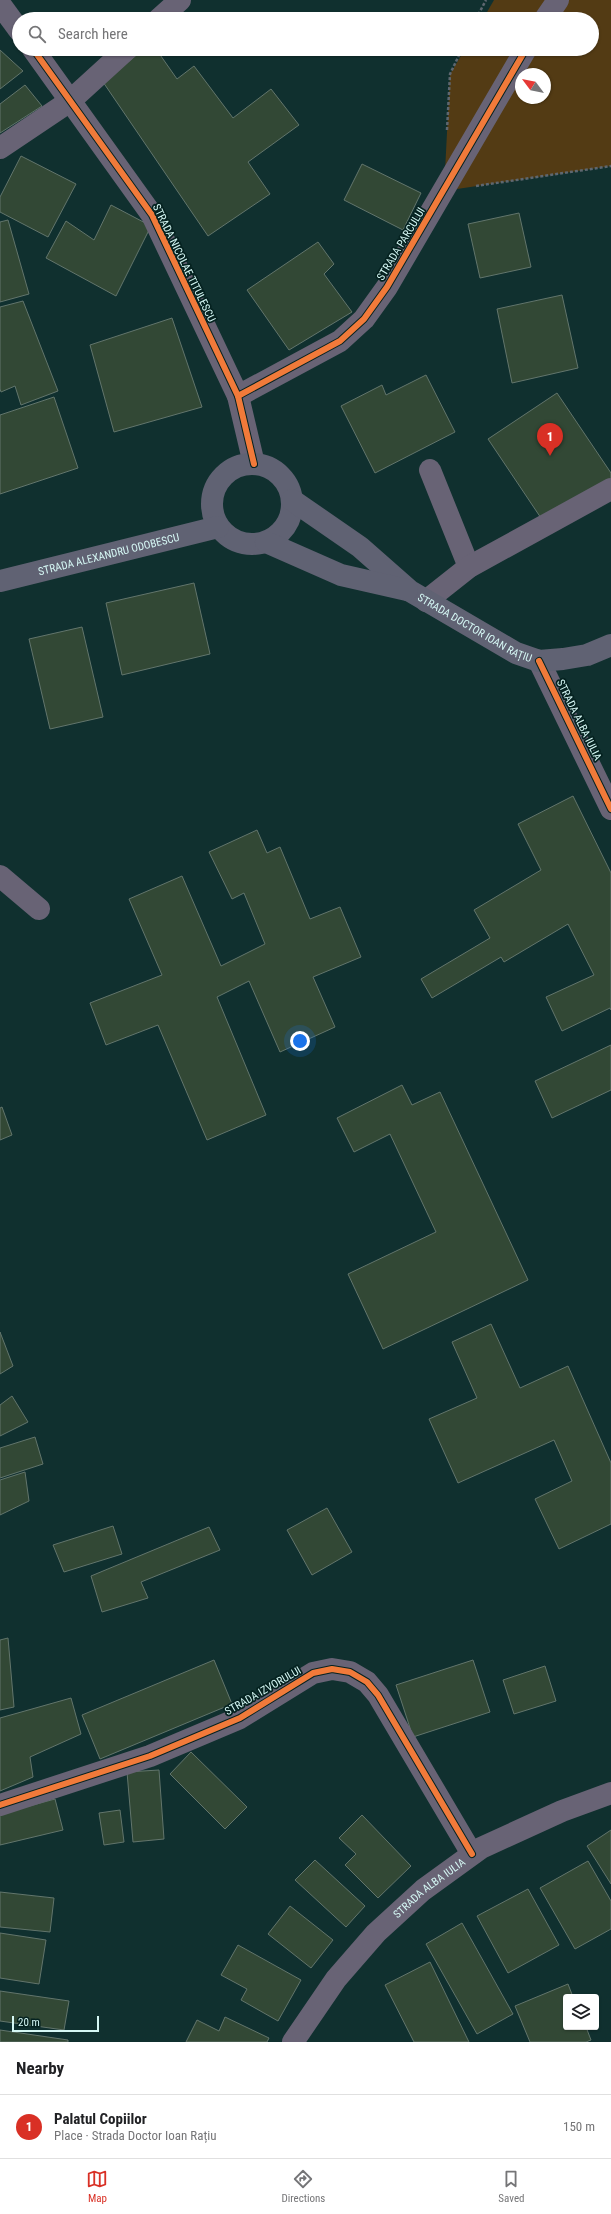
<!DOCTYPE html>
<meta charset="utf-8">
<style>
:root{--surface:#fff;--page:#f6f6f6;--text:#202124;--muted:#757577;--line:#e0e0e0;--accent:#d93025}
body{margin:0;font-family:"Roboto Condensed",sans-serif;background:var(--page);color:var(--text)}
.controls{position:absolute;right:12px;bottom:12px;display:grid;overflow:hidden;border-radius:4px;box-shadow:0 1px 3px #0004}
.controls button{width:36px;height:36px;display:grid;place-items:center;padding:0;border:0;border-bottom:1px solid var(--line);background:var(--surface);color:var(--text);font:20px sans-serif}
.compass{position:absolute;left:515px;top:68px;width:36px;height:36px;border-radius:50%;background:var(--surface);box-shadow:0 1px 3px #0004;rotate:302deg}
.scale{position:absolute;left:12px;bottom:10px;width:87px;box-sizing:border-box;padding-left:4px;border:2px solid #d5f7f4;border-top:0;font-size:11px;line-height:14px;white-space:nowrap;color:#d5f7f4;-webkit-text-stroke:3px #052220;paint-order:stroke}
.you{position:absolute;left:300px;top:1041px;width:14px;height:14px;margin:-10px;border:3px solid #fff;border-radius:50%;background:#1a73e8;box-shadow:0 0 0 6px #1a73e833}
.badge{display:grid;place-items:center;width:26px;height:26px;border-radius:50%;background:var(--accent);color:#fff;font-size:13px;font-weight:700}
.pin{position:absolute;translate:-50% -33px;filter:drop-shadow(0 1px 2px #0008)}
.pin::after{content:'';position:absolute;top:21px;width:14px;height:12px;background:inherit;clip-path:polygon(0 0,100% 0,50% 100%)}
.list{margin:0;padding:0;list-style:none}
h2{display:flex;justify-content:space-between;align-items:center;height:52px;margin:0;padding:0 16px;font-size:17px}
h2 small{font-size:13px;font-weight:400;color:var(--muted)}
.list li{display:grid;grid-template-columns:26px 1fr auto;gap:12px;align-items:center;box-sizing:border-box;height:64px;padding:0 16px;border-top:1px solid var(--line)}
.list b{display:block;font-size:15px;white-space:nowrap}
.list p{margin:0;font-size:13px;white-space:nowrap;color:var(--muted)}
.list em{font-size:13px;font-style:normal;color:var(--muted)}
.icon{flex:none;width:22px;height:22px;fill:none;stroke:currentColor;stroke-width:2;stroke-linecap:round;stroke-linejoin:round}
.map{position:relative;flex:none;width:611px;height:2042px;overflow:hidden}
.search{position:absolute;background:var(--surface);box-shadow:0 1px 3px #0004;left:12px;right:12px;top:12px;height:44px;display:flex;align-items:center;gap:10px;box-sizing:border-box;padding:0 14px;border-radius:22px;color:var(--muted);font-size:15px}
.sheet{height:116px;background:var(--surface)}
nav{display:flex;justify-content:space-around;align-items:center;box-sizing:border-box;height:56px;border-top:1px solid var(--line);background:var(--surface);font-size:11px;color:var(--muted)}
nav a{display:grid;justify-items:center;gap:2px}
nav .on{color:var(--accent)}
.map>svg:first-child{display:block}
</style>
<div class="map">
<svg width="611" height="2042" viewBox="0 0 611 2042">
<rect width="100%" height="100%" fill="#10302f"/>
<path fill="#533b14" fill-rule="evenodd" d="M494,0h117v166l-167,25 6,-117 15,-25h127v-30h-109zM521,74h24v24h-24z"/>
<g fill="#324835" stroke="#62756c">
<path d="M144,49h12l21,30 17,-13 39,52 38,-29 28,36 -51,37 22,32 -62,42 -105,-154z"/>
<path d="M0,50l23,21 -23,18z"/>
<path d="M25,85l17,21 -42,27v-29z"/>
<path d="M21,156l55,28 -28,53 -48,-25v-15z"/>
<path d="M362,164l59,29 -18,37 -59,-30z"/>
<path d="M111,205l40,21 -35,70 -70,-38 20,-37 28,19z"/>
<path d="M519,213l12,54 -51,11 -12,-54z"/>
<path d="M8,220l21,74 -29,8v-80z"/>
<path d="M318,242l16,22 -10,10 28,38 -63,38 -42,-60z"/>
<path d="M562,295l16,73 -66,15 -15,-74z"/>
<path d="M23,301l35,90 -37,14 -6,-19 -14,6 -1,-3v-82z"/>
<path d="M172,318l30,89 -88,25 -24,-87z"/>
<path d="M426,375l29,57 -80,41 -34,-67 41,-21 4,10z"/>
<path d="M557,393l54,80v7l-66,44 -57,-85z"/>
<path d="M54,397l24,71 -78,26v-79z"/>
<path d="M194,583l16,71 -88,21 -16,-72z"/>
<path d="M82,627l21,90 -53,12 -21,-90z"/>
<path d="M573,796l38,77v137l-1,-2 -48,23 -16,-34 48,-22 -26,-51 -64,38 -3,-5 -69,41 -11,-19 69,-41 -16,-28 67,-40 -23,-46z"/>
<path d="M257,830l10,23 13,-6 30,72 30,-12 21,50 -48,20 22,50 -55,25 -31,-71 -32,16 49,118 -59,25 -49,-115 -52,20 -16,-42 72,-28 -33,-76 53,-23 39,90 44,-22 -21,-51 -12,6 -23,-47z"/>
<path d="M611,1045v45l-59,28 -17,-37z"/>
<path d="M402,1085l10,20 28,-13 88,188 -145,69 -35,-75 88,-42 -46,-98 -36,18 -17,-34z"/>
<path d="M2,1107l10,28 -12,5v-32z"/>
<path d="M491,1324l29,64 48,-22 43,97v61l-52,25 -24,-50 37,-18 -18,-41 -96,43 -29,-64 48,-21 -25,-56z"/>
<path d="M0,1332l13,34 -13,8z"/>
<path d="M12,1396l16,26 -28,14v-31z"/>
<path d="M35,1437l8,27 -43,14v-30z"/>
<path d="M25,1472l4,29 -29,14v-35z"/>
<path d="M327,1508l25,44 -40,23 -25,-45z"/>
<path d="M113,1526l9,28 -58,18 -11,-27z"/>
<path d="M209,1527l11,23 -79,32 7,16 -46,14 -11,-36z"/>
<path d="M8,1638l6,69 -14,3v-70z"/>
<path d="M214,1660l18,44 -132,55 -18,-44z"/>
<path d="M473,1660l17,52 -77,25 -17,-52z"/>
<path d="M545,1666l11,35 -42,13 -11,-34z"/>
<path d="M71,1698l10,36 -51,23 3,20 -33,14v-73z"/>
<path d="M191,1752l56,55 -22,22 -55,-55z"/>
<path d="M159,1770l5,69 -31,3 -6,-70z"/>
<path d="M55,1799l8,31 -63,15v-31z"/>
<path d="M120,1810l4,32 -20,3 -5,-32z"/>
<path d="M362,1815l49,51 -33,32 -33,-33 11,-11 -17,-16z"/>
<path d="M611,1830v54l-24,-38z"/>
<path d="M315,1860l50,46 -19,21 -51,-47z"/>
<path d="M588,1861l23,40v28l-36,20 -35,-61z"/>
<path d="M528,1889l31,56 -51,28 -31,-57z"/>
<path d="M0,1892l54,6 -4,34 -50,-5z"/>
<path d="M290,1906l43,34 -22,28 -43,-34z"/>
<path d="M462,1923l51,91 -36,20 -51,-90z"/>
<path d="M0,1933l46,7 -7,44 -39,-6z"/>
<path d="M238,1945l63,35 -23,41 -37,-21 6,-11 -26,-14z"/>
<path d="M430,1962l39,80h-55l-29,-57z"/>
<path d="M568,1984l5,13h-7v30h20l5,13 -5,2h-56l-15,-36z"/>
<path d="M0,1991l69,10 -5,29 -64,-9z"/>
<path d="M225,2017l44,21 -2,4h-81l11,-22 22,11z"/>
<path d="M0,2030l68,10v2h-68z"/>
</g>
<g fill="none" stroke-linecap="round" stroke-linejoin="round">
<g stroke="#5e6770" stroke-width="2.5" stroke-dasharray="3 2" stroke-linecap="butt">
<path d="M476,19l10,-19"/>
<path d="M447,130l3,-56 12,-25"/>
<path d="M476,186l135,-20"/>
</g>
<g stroke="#686375" stroke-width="22">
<path d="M0,4l19,26"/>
<path d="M159,19l21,-19"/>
<path d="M545,19l13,-19"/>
<path d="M33,49l119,166 86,181 16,68"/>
<path d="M0,148l70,-47 57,-52"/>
<path d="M238,396l102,-55 24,-22 23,-32 139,-238"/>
<path d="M430,470l39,97"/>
<path d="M426,601l43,-34 142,-78"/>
<path d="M539,661l72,148"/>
<path d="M0,876l39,33"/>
<path d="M0,1805l150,-49 90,-38 73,-45 19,-4 18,3 17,10 11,13 94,159"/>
<path id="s1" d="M293,2042l43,-63 40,-46 47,-43 58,-42 81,-37 49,-18"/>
</g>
<g stroke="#606273" stroke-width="22">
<circle cx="252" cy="504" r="40"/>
<path id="s2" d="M292,500l68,47 50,44 106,62 23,8 24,-2 24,-4 24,-10"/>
<path d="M266,542l75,33 66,15"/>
<path id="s3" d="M0,581l218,-54"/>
</g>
<defs>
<g id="cycleway">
<path d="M33,49l119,166 86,181 16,68"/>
<path d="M238,396l102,-55 24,-22 23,-32 139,-238"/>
<path d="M539,661l72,148"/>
<path d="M0,1805l150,-49 90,-38 73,-45 19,-4 18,3 17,10 11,13 94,159"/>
</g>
</defs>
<use href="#cycleway" stroke="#052220" stroke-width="8"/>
<use href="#cycleway" stroke="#f17a3a" stroke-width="6"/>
</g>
<g text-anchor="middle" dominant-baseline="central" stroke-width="3.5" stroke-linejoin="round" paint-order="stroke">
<g font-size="11" fill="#d5f7f4" stroke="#052220">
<text transform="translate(401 244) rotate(-59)">STRADA PARCULUI</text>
<text transform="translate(184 263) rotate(64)">STRADA NICOLAE TITULESCU</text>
<text stroke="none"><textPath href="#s3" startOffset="112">STRADA ALEXANDRU ODOBESCU</textPath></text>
<text stroke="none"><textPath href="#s2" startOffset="224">STRADA DOCTOR IOAN RAȚIU</textPath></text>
<text transform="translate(579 720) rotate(64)">STRADA ALBA IULIA</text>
<text transform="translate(263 1691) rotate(-30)">STRADA IZVORULUI</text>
<text stroke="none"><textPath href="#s1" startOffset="207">STRADA ALBA IULIA</textPath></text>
</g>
</g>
</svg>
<div class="controls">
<button><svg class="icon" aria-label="layers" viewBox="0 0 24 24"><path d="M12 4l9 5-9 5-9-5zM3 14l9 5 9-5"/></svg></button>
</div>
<svg class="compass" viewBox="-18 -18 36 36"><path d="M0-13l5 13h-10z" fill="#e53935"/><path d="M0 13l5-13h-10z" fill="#757577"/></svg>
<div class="scale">20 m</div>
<div class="you"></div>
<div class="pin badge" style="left:550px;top:456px">1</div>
<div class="search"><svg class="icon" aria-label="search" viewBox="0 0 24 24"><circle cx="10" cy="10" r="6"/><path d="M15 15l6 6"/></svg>Search here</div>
</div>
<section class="sheet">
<h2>Nearby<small></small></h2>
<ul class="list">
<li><span class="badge">1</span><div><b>Palatul Copiilor</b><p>Place · Strada Doctor Ioan Rațiu</p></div><em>150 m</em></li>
</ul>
</section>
<nav>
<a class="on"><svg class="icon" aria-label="map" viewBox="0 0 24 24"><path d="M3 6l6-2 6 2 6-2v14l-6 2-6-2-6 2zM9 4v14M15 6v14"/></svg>Map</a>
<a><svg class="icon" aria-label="directions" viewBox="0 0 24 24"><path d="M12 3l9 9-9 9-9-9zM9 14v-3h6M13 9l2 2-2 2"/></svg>Directions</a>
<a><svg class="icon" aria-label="saved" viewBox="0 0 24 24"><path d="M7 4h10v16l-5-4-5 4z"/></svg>Saved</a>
</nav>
